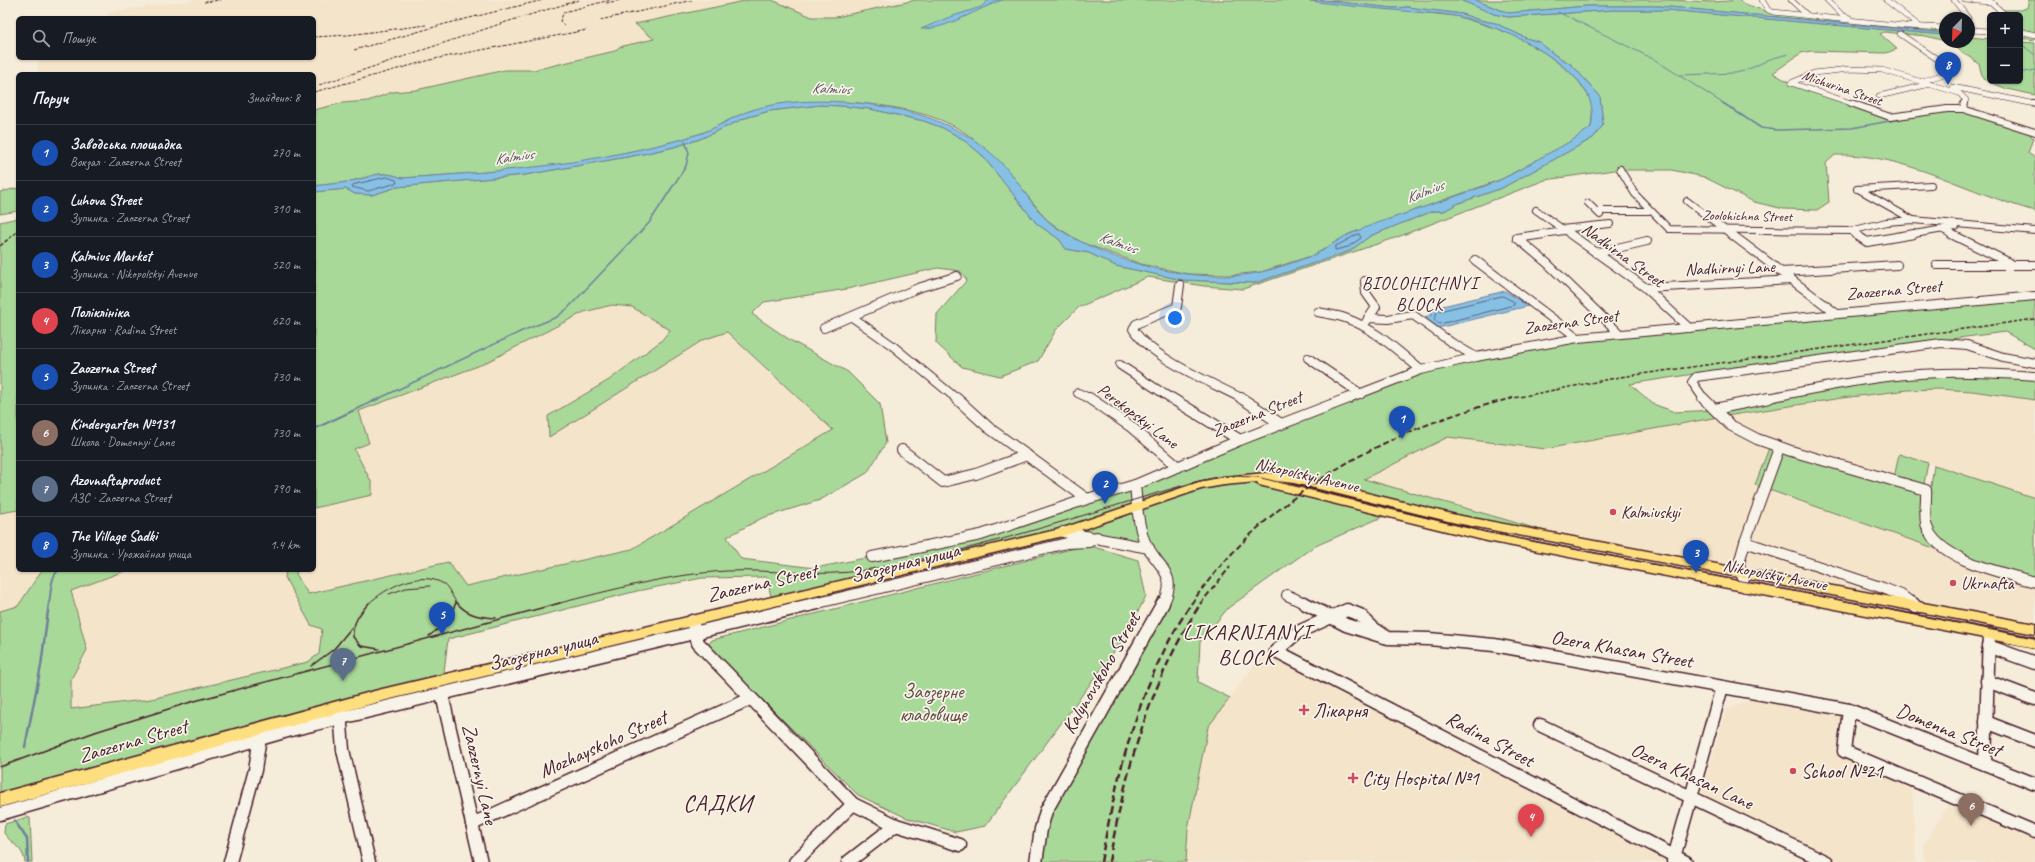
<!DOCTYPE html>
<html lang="uk">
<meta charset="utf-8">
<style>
:root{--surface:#171b24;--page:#20242c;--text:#f1f3f6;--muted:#9ea1a6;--line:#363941;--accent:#d93025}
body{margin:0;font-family:Caveat,sans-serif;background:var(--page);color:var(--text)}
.controls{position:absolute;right:12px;top:12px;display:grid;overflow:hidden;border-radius:6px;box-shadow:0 1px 3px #0004}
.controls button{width:36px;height:36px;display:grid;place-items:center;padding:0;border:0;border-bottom:1px solid var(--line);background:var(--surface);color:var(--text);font:20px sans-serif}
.compass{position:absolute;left:1939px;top:12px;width:36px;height:36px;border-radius:50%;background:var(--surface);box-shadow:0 1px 3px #0004;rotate:203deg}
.you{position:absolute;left:1175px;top:318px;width:14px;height:14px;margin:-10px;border:3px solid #fff;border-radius:50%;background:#1a73e8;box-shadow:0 0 0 6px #1a73e833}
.badge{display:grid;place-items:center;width:26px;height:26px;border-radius:50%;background:var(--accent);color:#fff;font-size:13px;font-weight:700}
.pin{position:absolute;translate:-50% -33px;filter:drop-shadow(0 1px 2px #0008)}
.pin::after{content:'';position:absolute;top:21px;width:14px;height:12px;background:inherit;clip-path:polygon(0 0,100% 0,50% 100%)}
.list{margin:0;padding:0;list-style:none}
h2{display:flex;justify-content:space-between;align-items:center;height:52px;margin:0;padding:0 16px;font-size:17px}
h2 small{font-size:13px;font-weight:400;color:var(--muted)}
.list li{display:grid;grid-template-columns:26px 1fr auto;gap:12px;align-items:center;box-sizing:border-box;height:56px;padding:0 16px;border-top:1px solid var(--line)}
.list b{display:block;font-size:15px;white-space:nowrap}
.list p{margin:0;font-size:13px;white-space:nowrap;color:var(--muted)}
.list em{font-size:13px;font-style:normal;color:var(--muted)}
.icon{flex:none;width:22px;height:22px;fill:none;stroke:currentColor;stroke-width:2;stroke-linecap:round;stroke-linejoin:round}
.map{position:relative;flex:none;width:2035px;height:862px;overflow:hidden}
.search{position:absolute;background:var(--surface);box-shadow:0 1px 3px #0004;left:16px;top:16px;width:300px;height:44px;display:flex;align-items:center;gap:10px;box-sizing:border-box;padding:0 14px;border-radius:6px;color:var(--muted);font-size:15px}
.panel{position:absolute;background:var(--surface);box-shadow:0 1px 3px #0004;left:16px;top:72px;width:300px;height:500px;border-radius:6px}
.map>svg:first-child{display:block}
</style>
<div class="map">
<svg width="2035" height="862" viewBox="0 0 2035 862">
<rect width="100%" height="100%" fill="#f6ecda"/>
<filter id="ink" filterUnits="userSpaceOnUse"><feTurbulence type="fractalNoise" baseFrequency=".025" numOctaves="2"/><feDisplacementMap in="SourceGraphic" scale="8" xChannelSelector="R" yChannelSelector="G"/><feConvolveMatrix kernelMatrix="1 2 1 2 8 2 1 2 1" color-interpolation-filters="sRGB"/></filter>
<g filter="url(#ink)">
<g fill="#f4e4ca">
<path d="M194,0h555l-113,24 19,14 -36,9 -4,4 -81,19h-29l-89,20 -24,2 -24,9 -26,2 -28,7v-36h-276v-16h276v-40h-205l-1,-6z"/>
<path d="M772,0h144l-80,17h-24z"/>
<path d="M612,305l20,2 38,23 -9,11 -52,39 -61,36 1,20 154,-96 24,-8 106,98 -201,119 -166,37 -18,-24 -140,32 -12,-20 1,-4h17v-62l58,-14v-11l-18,-34 15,-7 -10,-31 124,-47 101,-52z"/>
<path d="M1938,389l34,2 63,9v98l-135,-44 -7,29 55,70 87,31v42l-459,-86 -212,-61 84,-42 97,12 168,-31 129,-20 66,-8z"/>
<path d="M18,510v60h24l-24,36 -18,5v-98z"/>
<path d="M127,570h159l-1,8 37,51 -3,25 -10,8 -158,37 -80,10v-30l16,-29 -16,-59z"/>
<path d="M1265,651l403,211h-482l2,-33 20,-102z"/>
<path d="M1752,699l88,17 -5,36 77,33 4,77h-74l-141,-67 25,-85z"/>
<path d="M1950,802l85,36v24h-108l-3,-5v-13z"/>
</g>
<g fill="#a9d999" stroke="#7a7c62">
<path d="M749,0h23l40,17h24l80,-17h388l152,16 42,13 20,8 27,16 25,19 9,10 11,16 3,10 -2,19 -13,11 -76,41 -153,55 -35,21 -53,17 -31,3 -42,-1 -47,-10 -58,-21 -25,-15 -13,-10c-10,-14 -22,-27 -34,-40 -16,-17 -30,-35 -50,-48 -49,-30 -153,-35 -208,-20 -18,5 -34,17 -51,23 -24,8 -50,14 -74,19 -75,17 -150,21 -226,26 -24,-9 -29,-1 -51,3 -12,3 -25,3 -37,5v-76l28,-7 26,-2 24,-9 24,-2 89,-20h29l81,-19 4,-4 35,-8 -19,-15z"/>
<path d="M1320,0h140l34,14 14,3 106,-7h53l278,25v6l-19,-5 -42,-4 -4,2 17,15 -11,4 -75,-2 -10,2 -28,20 17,10 101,35 72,-8 64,21 6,7 -5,15 7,5v53c-65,-17 -132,-59 -200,-56l-9,8 3,39 -12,8 -33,-1 -30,-7 -50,-25 -32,-7h-58l-69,10 -150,58 -152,51 -39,-3 -56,-9 -69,30 -23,23 -18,31 -38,15 -38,-9 -26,-24 1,-29 30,-34 -7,-9 -22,-3 -91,21 -83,13 -12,12 38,26 58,32 32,32 6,39 -19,30 -47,27 -58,18 -35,19 14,22 74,9 166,-33 106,-36 334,-129 157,-32 457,-42v53l-30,-17 -242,31 -133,21 23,20 22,8 40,-2 158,-29 48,-5 114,1v23l-63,-9 -34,-2 -30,1 -66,8 -129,20 -168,31 -97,-12 -84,42 212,61 -121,-23 -160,-40 -71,3 -144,45 -308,77 -5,-25 -65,1 -65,13 -189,48 -5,41 -443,117v-186l18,-5 24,-36h85l-56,21 16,59 -16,29v30l80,-10 157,-37 11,-8 3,-25 -11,-4 -26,-47 1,-8h11l-1,4 12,20 140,-32 18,24 166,-37 201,-119 -106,-98 -24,8 -154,97 -1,-21 61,-36 52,-39 9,-11 -38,-23 -20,-2 -28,7 -101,52 -124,47 10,32 -15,6 18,34v12l-58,13v-316l32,-3 9,5 17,1 25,-8 128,-12 113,-20 36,-8 26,-8 45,-21 24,-7 51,-6 22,1 28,3 54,12 19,7 18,10 20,16 56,70 22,15 7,10 23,4 27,13 67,14 72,3 95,-32 20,-15 63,-25h11l15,-8 43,-15 91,-50 10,-13 -3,-29 -28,-31 -17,-10 -16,-13 -13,-4 -31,-15 -16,-3 -17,-6 -55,-7 -14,1z"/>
<path d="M1474,0h194l46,2 26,-2 2,3 26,9 177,17v4l-286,-27h-72l-78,7z"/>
<path d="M2029,0h6v40l-15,-2v-23h-14l-7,-5h21l7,-2z"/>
<path d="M1969,37l21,2v42h30v-39l15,1v52l-28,-6 -24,-10 -4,-15 -31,-22h21z"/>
<path d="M18,188v23l-18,3v-22z"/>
<path d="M18,218v292l-18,3v-291z"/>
<path d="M1769,448l124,35 6,-29 29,9 -5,26 1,38 24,26 -193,-68z"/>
<path d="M1934,465l101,33v82c-27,-8 -92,-23 -103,-50 -6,-13 0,-51 2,-65z"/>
<path d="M1247,482l20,3 120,30 -74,32 -85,61 -28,34 -2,40 32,16 -22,29 -20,102 -2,33h-155l7,-34 127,-226 1,-16 -16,-34 -7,-24 -1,-19 58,-19z"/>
<path d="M1135,511l7,37 -80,-13z"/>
<path d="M1087,545l51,15 8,36 -21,41 -140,189 -29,6 -49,-14 -49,-23 -150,-150 4,-5z"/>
<path d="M27,817l3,1 2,44h-7c-2,-15 -13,-17 -21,-29l1,-9z"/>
</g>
<g fill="#86c1e5" stroke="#6e809b">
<path d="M989,0h13c-23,8 -56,30 -81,29l26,-11 34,-11z"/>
<path d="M1304,0h16l73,8 14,-1 55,7 17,6 16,3 31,15 13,4 16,13 17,10 28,31 3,29 -10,13 -91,50 -43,15 -15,8h-11l-63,25 -20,15 -95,32 -72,-3 -67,-14 -27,-13 -23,-4 -7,-10 -22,-15 -56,-70 -20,-16 -18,-10 -19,-7 -54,-12 -28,-3 -22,-1 -51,6 -24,7 -45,21 -26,8 -36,8 -113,20 -128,12 -25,8 -17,-1 -9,-5 -32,3v-6c12,-2 25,-2 37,-5 23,-4 27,-12 51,-3 76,-5 151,-10 225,-26 24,-5 51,-11 75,-19 16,-6 30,-16 47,-22 30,-10 63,-11 96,-9 60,4 121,20 162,67 17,19 29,45 50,59 53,35 142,58 204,44 17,-4 34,-10 50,-16 14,-5 25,-16 39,-22 19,-9 40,-15 60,-22 30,-11 62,-20 92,-33 15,-7 30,-17 45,-25 16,-8 30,-16 44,-27 5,-25 -6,-42 -25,-58 -29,-25 -65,-41 -102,-51 -19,-5 -41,-5 -60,-7 -34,-3 -67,-6 -100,-11z"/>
<path d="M1460,0h14l35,13 78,-7h72l286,27v2l-278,-25h-53l-106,7 -14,-3z"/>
<path d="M1505,291l23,15 -90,22 -15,-11 10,-2 -7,-5z"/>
</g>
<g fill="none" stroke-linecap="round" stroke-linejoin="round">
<g stroke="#626075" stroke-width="1">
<path d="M387,177l9,3 1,3 -29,8 -16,-4 1,-2z"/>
<path d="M1359,234l2,4 -13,9 -13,3v-3z"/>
<path d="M1503,296l11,6v3l-74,19 -6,-4 3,-8z"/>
</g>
<g stroke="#6e809b" stroke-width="1">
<path d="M1558,12l10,5"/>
<path d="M1571,18l84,42 69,44"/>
<path d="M2020,43l15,12"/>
<path d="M1747,70l23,-11 18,-5"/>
<path d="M2020,73l15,-3"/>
<path d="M1680,75l55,-2 9,-2"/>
</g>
<g stroke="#6e809b" stroke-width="1.5">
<path d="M1723,103l38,25 16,2 75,-2 59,-11"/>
<path d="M378,399l144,-68 35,-14 11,-9 81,-85 37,-57 3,-13 -4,-12"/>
</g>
<g stroke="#6e809b" stroke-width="2">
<path d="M314,429l66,-31"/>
<path d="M49,604c2,-9 1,-28 10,-34"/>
</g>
<g stroke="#6e809b" stroke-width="2.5">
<path d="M25,747l16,-81 8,-63"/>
<path d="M14,820l13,19 1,23"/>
</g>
<defs>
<g id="minor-far4">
<path d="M1762,0l6,10 5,2 132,14 40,2"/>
<path d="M1791,0l16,15"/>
<path d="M1827,0l15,15 8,3"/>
<path d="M1886,0l33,26"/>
<path d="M1954,0l14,18"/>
<path d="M1965,0l26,2"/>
<path d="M1989,0l16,15"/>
<path d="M1969,30l21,1"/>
<path d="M2020,31l15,4"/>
<path d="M1900,34l52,35 -1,3 -29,9"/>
<path d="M1791,83l63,21"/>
<path d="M1791,83l23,-10 35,-4 33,1 77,23 7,7 -3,4"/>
<path d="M1953,87l82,17"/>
<path d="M1879,96l51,-12"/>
</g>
<g id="minor-far3">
<path d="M1851,103l39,14 57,-8h16l72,23"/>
<path d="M2033,103l2,1"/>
<path d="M1963,109l1,-6"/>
<path d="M1620,169l15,25 34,35 182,2 35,-9 27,-2 122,11"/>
<path d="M1857,189l74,-4"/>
<path d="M1858,189l55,31"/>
<path d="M1687,201l45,34"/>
<path d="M1588,203l12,12"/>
<path d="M1536,210l35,25"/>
<path d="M1597,211h52"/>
<path d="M1561,229l49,-5"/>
<path d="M1943,230l10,5"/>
<path d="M1851,231l6,4"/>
<path d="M1537,235l27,-4"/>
<path d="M1908,235l48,-8"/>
</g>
<g id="minor-far2">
<path d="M1570,234l76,54 43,40"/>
<path d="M1731,234l106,80"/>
<path d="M1855,234l12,8 47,-8"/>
<path d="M1951,234l59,29"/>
<path d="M1517,238l30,25 73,71"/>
<path d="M1517,238l27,-4"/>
<path d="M1596,253l51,-12"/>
<path d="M1475,260l103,78"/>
<path d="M1937,265h98"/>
<path d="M1781,272l116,-7"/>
<path d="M1365,281l1,12 10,14 -10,15"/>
<path d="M1180,285l-3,22 -41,17 -3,5c19,30 78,53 110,70"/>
<path d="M1646,288l146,-8"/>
<path d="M1318,312c9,2 18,3 27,6 29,10 53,33 76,52"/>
<path d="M852,317l41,29 64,53"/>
<path d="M1368,318l20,1 25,-4 39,28 24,14"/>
<path d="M824,328l94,-40 39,-12"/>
<path d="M1308,358l53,36"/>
<path d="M1120,365l52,34"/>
<path d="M1078,393l13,6"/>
<path d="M1346,399l75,-29 55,-13 102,-19 457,-42"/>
<path d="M1704,399l-12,-17 4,-5 245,-34 26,2 36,12 32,6"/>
<path d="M1764,399c59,-12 119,-25 179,-26 31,-1 61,1 92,3"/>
</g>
<g id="minor-far1">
<path d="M956,398l33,30 98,71"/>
<path d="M1089,398l41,28 48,41"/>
<path d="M1171,398l69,42"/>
<path d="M1241,398l40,26"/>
<path d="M1703,398l27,27 27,14 34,12 135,39c1,12 -3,26 1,37 12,34 78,46 108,55"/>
<path d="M1715,409l54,-11"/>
<path d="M902,450l41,32 33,-8 51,-19"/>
<path d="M1135,485c2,17 2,35 8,52 9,27 38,35 20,67"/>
<path d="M1063,532l86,16"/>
<path d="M1745,542l34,-94"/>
<path d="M872,557l109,-22 106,-36 48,-14 105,-45 109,-42"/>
<path d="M1745,587l-6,-24 6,-21 138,46 18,7 12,9"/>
<path d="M1287,595l19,9"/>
<path d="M814,604l253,-61 22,-1 8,-5"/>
</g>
<g id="minor">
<path d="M1304,603l42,22 38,12"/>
<path d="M1912,603l4,4"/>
<path d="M692,621l6,22 155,161 43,21 64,20"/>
<path d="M1988,646l47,17"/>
<path d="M1987,681l48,18"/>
<path d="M442,695l39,167"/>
<path d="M1849,710l-5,41 191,81"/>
<path d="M340,712l3,38 26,112"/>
<path d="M1986,722l49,19"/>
<path d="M1540,725l287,137"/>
<path d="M1985,764l4,-130"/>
<path d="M0,814l291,-84 527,-127"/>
<path d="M472,824l278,-125"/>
<path d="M1673,861l49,-174"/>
<path d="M230,862l25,-92 5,-33"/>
<path d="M795,862l58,-58"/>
<path d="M848,862l48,-37"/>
<path d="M1036,862l5,-33 5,-18 117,-208"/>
<path d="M1686,862l-410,-211 22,-19 49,-22 13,5 13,13 15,10 41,1 65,6 355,65 186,74"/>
</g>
<path id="major" d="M1266,473l28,2 162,40 579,109v10l-579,-111 -162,-40 -18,-2 211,52 548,105v10l-548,-107 -224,-55 -4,-1 -2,-3 -33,3 -23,4 -138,47 -685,166 -378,105v-14l378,-103 682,-161 139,-47 25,-5z"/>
</defs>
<use href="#minor-far4" stroke="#4a1f2b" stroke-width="6"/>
<use href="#minor-far3" stroke="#4a1f2b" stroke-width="8"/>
<use href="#minor-far2" stroke="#4a1f2b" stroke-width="10"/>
<use href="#minor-far1" stroke="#4a1f2b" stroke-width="12"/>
<use href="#minor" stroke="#4a1f2b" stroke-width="15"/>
<use href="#major" stroke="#4a1f2b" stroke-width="3"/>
<use href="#minor-far4" stroke="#f7f3e8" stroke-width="5"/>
<use href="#minor-far3" stroke="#f7f3e8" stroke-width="6"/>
<use href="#minor-far2" stroke="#f7f3e8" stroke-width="8"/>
<use href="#minor-far1" stroke="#f7f3e8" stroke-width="10"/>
<use href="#minor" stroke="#f7f3e8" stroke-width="12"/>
<use href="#major" fill="#fedf80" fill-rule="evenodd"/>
<g stroke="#4a1f2b" stroke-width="1">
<path d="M389,594l17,-6 24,-2"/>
<path d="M456,602l2,2"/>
<path d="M368,604c18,-16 51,-35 76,-20 5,4 8,12 12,18l-1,2"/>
<path d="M556,604c55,-14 114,-30 171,-33 46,-2 92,7 138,-1 112,-18 221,-57 330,-88l28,-6 34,1 229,55 375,72"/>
</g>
<g stroke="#4a1f2b" stroke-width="1.5">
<path d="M369,603c-9,10 -17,20 -16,34l8,9 18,3"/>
<path d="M457,603c11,13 24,14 39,15"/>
<path d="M1856,603l179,35"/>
<path d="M429,636l18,-14 9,-19"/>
<path d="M311,666l23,-17 18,-22"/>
<path d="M0,767l95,-35 96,-30 369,-99"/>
</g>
<g stroke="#4a1f2b" stroke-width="1" stroke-dasharray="3.5 1.5" stroke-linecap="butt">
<path d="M204,2l16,-2"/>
<path d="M606,3l15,-3"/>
<path d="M600,20l93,-20"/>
<path d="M564,26l-4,-5 4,-9 46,-12"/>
<path d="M314,37l34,-2 78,-10"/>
<path d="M354,50l91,-26 98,-24"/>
<path d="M319,85l187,-63 73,-22"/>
<path d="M314,92l120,-33 153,-29"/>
</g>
<g stroke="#4a1f2b" stroke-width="1.5" stroke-dasharray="4 2" stroke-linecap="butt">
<path d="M0,246l18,-15"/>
<path d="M1509,399l111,-22 415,-58"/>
</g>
<g stroke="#4a1f2b" stroke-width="2" stroke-dasharray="6 3" stroke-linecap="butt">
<path d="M1191,604c77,-110 194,-175 322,-206"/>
<path d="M1200,604l30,-37"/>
</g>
<g stroke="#4a1f2b" stroke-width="2.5" stroke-dasharray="8 4" stroke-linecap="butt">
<path d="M1101,862c16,-89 39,-183 91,-259"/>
<path d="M1109,862c17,-93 40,-178 92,-259"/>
</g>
</g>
</g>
<g fill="#d1495b" stroke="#f7f3e8" stroke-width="1.5">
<circle cx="1613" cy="512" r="4"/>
<circle cx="1953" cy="583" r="4"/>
<path d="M1302 704h4v4h4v4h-4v4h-4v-4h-4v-4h4z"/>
<circle cx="1793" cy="771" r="4"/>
<path d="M1351 772h4v4h4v4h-4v4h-4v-4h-4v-4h4z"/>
</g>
<g text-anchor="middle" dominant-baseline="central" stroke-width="3.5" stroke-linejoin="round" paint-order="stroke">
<g font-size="14" fill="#4a1f2b" stroke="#f7f3e8">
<text transform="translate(1842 88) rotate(19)">Michurina Street</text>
<text transform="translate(1747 216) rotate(1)">Zoolohichna Street</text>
</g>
<g font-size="15" font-style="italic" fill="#5c5063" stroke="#f7f3e8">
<text transform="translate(831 89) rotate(2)">Kalmius</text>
<text transform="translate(514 157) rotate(-8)">Kalmius</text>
<text transform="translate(1425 192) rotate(-21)">Kalmius</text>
<text transform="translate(1118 243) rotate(20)">Kalmius</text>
</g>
<g font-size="17" fill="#4a1f2b" stroke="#f7f3e8">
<text transform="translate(1623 255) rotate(36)">Nadhirna Street</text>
<text transform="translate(1730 268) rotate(-2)">Nadhirnyi Lane</text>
<text transform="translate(1894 290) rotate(-5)">Zaozerna Street</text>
<text transform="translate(1571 322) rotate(-8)">Zaozerna Street</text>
<text transform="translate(1257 414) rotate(-22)">Zaozerna Street</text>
<text transform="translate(1138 416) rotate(37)">Perekopskyi Lane</text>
<text transform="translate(1307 475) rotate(13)">Nikopolskyi Avenue</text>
<text transform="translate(1775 575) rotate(11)">Nikopolskyi Avenue</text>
</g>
<g font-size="17" fill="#4a1f2b" stroke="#f7f3e8" text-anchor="start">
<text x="1621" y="512">Kalmiuskyi</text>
<text x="1961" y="583">Ukrnafta</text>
</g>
<g font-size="18" letter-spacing="1" fill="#4a1f2b" stroke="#f7f3e8">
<text x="1420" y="283">BIOLOHICHNYI<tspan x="1420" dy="21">BLOCK</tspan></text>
</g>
<g font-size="20" fill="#4a1f2b" stroke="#f7f3e8">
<text transform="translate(905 563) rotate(-14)">Заозерная улица</text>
<text transform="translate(762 583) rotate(-13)">Zaozerna Street</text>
<text transform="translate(1622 649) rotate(10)">Ozera Khasan Street</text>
<text transform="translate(543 651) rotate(-14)">Заозерная улица</text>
<text transform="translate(1101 673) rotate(-60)">Kalynovskoho Street</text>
<text transform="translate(1949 730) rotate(22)">Domenna Street</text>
<text transform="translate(1490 739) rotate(28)">Radina Street</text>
<text transform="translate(133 741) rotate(-16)">Zaozerna Street</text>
<text transform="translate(603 744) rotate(-24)">Mozhayskoho Street</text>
<text transform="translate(480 774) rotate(77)">Zaozernyi Lane</text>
<text transform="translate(1692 776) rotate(25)">Ozera Khasan Lane</text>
</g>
<g font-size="20" fill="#624e46" stroke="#f7f3e8">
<text x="933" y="691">Заозерне<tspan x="933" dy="23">кладовище</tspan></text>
</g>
<g font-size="20" fill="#4a1f2b" stroke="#f7f3e8" text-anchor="start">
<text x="1313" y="710">Лікарня</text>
<text x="1801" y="771">School №21</text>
<text x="1362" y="778">City Hospital №1</text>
</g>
<g font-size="22" letter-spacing="1" fill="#4a1f2b" stroke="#f7f3e8">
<text x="1247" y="632">LIKARNIANYI<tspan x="1247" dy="25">BLOCK</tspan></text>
</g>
<g font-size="23" letter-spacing="1" fill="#4a1f2b" stroke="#f7f3e8">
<text x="718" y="803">САДКИ</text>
</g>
</g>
</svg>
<div class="controls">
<button>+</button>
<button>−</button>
</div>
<svg class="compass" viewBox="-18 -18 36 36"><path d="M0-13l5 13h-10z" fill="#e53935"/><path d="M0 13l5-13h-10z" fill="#9ea1a6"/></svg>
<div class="you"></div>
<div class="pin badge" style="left:1402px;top:439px;background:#1a4fb4">1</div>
<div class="pin badge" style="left:1105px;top:504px;background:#1a4fb4">2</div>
<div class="pin badge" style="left:1696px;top:573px;background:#1a4fb4">3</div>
<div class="pin badge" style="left:1531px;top:837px;background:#e0444e">4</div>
<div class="pin badge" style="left:442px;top:635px;background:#1a4fb4">5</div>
<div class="pin badge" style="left:1971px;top:826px;background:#8d6e63">6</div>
<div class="pin badge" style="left:343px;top:681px;background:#5c6f8a">7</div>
<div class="pin badge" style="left:1948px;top:85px;background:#1a4fb4">8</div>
<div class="search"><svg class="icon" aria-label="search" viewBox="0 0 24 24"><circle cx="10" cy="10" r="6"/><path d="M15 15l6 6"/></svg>Пошук</div>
<section class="panel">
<h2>Поруч<small>Знайдено: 8</small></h2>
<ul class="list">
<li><span class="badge" style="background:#1a4fb4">1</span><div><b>Заводська площадка</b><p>Вокзал · Zaozerna Street</p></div><em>270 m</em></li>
<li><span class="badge" style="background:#1a4fb4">2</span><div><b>Luhova Street</b><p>Зупинка · Zaozerna Street</p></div><em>310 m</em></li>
<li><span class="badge" style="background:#1a4fb4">3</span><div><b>Kalmius Market</b><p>Зупинка · Nikopolskyi Avenue</p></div><em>520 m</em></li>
<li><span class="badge" style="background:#e0444e">4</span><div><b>Поліклініка</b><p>Лікарня · Radina Street</p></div><em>620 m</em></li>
<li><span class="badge" style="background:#1a4fb4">5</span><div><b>Zaozerna Street</b><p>Зупинка · Zaozerna Street</p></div><em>730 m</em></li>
<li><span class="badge" style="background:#8d6e63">6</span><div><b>Kindergarten №131</b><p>Школа · Domennyi Lane</p></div><em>730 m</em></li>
<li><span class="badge" style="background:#5c6f8a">7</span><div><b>Azovnaftaproduct</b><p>АЗС · Zaozerna Street</p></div><em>790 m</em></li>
<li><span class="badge" style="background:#1a4fb4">8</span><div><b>The Village Sadki</b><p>Зупинка · Урожайная улица</p></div><em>1.4 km</em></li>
</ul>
</section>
</div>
